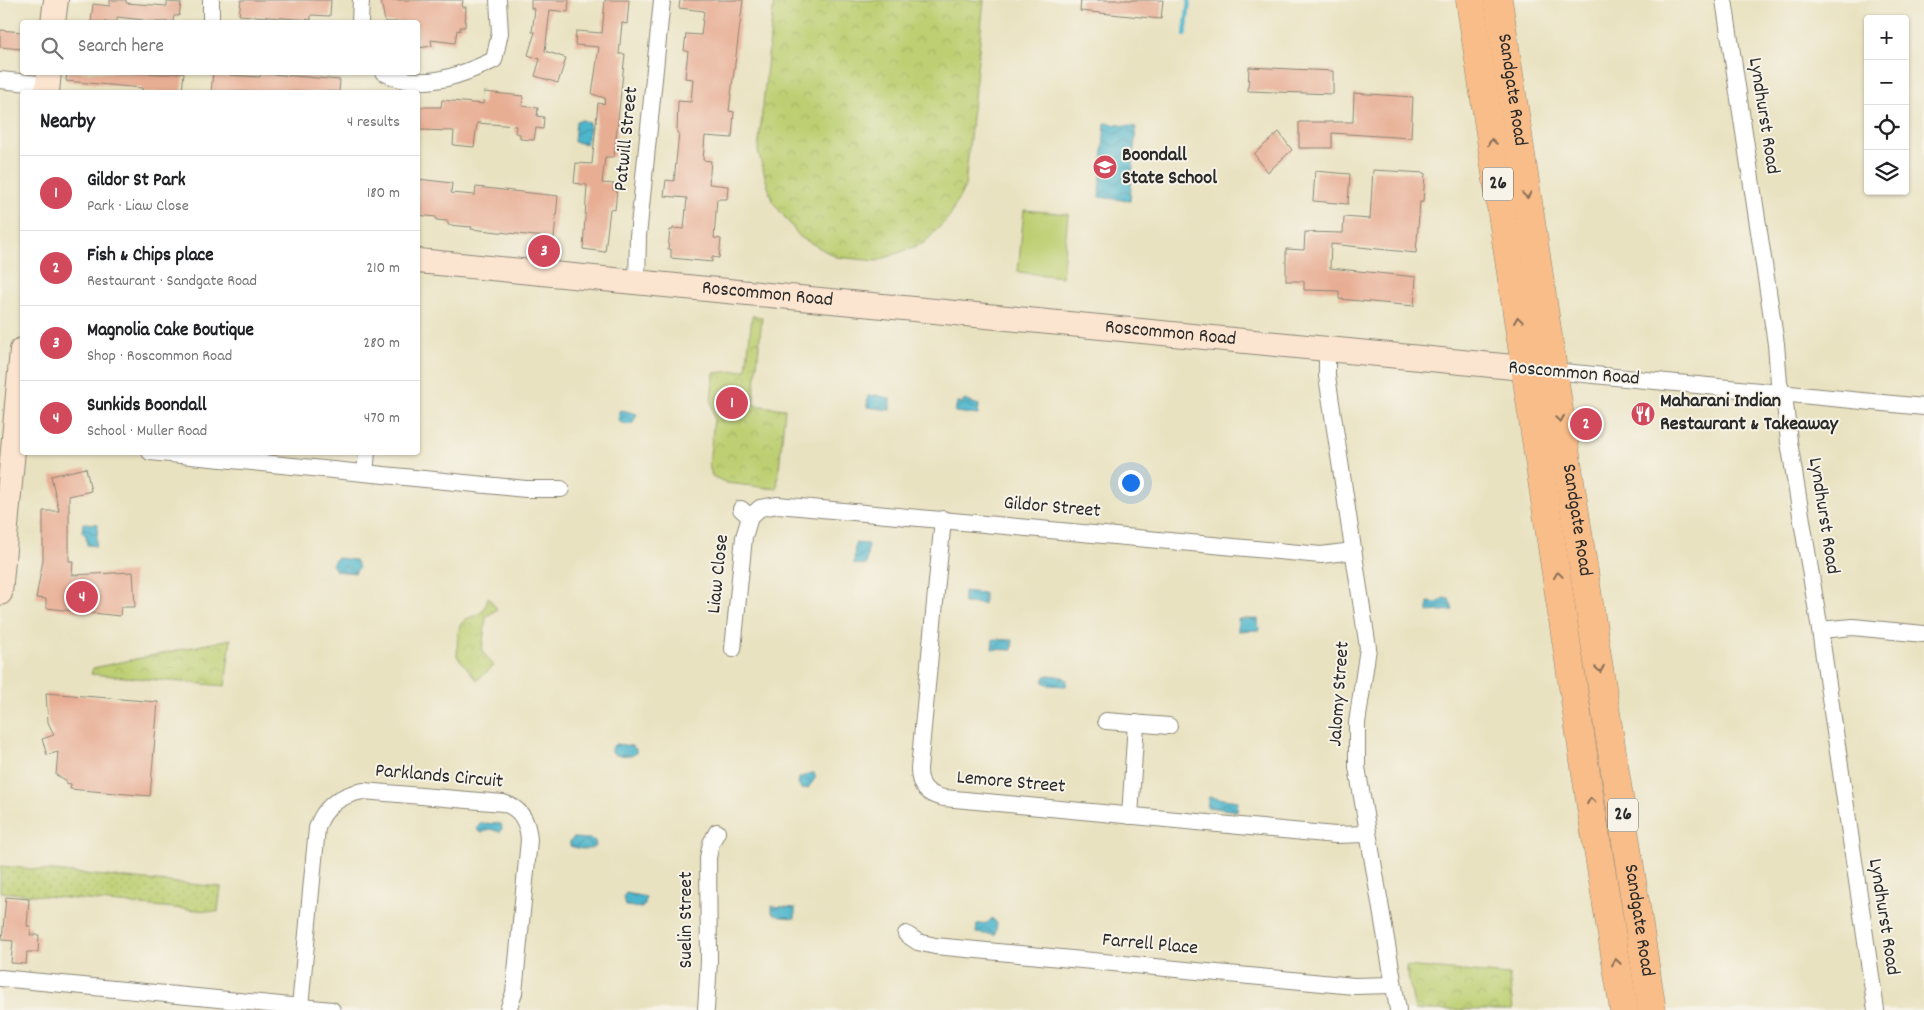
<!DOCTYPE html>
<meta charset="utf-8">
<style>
:root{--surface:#fff;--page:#f6f6f6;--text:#202124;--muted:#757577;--line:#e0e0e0;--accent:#d1495b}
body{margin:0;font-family:Dekko,sans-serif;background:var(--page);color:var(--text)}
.controls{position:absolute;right:15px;top:15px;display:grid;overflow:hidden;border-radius:5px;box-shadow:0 1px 4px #0004}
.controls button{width:45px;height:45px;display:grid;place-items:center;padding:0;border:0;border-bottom:1px solid var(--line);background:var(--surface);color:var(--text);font:25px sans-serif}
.you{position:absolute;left:1130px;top:482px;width:18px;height:18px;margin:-12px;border:4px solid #fff;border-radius:50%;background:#1a73e8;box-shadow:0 0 0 8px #1a73e833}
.badge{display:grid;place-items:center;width:32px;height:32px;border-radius:50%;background:var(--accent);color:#fff;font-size:16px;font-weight:700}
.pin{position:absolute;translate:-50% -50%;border:2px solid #fff;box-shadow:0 1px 5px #0006}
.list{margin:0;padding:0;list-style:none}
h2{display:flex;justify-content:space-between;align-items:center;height:65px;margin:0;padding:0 20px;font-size:21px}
h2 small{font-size:16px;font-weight:400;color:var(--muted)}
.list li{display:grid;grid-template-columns:32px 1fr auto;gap:15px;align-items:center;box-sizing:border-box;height:75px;padding:0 20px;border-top:1px solid var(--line)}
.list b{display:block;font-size:19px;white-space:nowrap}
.list p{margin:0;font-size:16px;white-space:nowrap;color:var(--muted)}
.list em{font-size:16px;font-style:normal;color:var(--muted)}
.icon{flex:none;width:28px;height:28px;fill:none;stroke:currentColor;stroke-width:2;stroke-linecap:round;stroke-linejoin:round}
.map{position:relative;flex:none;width:1924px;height:1010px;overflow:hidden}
.search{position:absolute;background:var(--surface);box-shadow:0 1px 4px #0004;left:20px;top:20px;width:400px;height:55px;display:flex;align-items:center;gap:12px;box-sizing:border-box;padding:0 18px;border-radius:5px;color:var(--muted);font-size:19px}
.panel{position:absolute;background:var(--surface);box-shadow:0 1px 4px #0004;left:20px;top:90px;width:400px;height:365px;border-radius:5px}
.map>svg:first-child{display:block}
</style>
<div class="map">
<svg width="1924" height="1010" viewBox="0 0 1924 1010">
<defs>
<pattern id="grass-dots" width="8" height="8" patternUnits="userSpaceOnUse" patternTransform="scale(1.25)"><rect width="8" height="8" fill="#bdcf72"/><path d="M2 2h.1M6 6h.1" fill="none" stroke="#a3b263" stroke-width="1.8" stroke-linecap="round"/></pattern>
<pattern id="park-crowns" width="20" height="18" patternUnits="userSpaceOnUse" patternTransform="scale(1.25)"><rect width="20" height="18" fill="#bdcf72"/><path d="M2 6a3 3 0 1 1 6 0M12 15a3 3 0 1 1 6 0" fill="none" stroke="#a3b263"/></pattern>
<pattern id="water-waves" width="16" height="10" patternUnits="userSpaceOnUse" patternTransform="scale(1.25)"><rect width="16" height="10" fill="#4eb6cc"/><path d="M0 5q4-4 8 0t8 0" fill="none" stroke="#4194a6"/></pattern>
</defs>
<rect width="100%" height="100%" fill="#f7f3e8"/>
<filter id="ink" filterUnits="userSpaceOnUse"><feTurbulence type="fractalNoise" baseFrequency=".02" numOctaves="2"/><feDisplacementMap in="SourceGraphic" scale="10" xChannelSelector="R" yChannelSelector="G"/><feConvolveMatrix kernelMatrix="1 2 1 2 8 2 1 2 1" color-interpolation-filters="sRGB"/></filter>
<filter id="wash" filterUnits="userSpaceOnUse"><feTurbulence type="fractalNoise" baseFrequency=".0096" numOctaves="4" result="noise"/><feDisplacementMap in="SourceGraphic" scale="20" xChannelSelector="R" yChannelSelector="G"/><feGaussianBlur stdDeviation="1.12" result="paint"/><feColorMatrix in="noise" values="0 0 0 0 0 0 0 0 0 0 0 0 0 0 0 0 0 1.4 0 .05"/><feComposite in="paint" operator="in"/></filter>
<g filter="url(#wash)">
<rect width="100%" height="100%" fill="#e9e2c1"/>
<path fill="url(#grass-dots)" stroke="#747d4e" d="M0,866l221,21 -3,25 -218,-20z"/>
<g fill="url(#park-crowns)" stroke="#747d4e">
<path d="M774,0h210l-19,186 -15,30 -26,27 -47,18 -41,-4 -36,-20 -28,-36 -14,-50z"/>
<path d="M752,316l10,1 -9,88 32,4 -8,80 -50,-6 -15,-7 -3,-11 5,-46 -3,-18 3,-28 32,-3z"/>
<path d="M488,597l9,12 -11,8 -4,34 12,15 -17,14 -20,-24c1,-8 -1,-24 4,-32 8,-12 22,-2 27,-27z"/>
<path d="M231,639l-6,47 -134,-12 2,-6z"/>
<path d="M1406,966l103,9 4,35h-98z"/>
</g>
<path fill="#bdcf72" stroke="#747d4e" d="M1024,210l44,4 -6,63 -44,-5z"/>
<g fill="url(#water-waves)" stroke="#3c707c">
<path d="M583,120l6,3 1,5 -4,16 -12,-2 2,-21z"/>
<path d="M1105,123l31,4 -6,74 -31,-4z"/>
<path d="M877,395l13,4v11l-23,-3 1,-11z"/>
<path d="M964,400l15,5 -1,10 -23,-3 2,-10 5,1z"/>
<path d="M622,410l15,4 -4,9 -6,2 -9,-4 1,-10z"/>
<path d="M83,523l15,1 -2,22 -9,-1 -1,-9 -4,-4z"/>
<path d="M855,543l13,1 -2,21 -12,-1z"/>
<path d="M337,558l18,2 4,7 -4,6 -19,-2 -4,-7z"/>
<path d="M964,591l20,2v11l-20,-1z"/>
<path d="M1443,598l6,1 4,11 -25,2v-10l10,1z"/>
<path d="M1238,619h20l1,11 -21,1z"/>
<path d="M993,639l20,1 -1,10 -20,-1z"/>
<path d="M1049,675l14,2 4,3 -1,6 -17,-1 -6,-3 2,-6z"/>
<path d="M616,744l16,2 4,3v4l-5,3 -15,-1 -4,-3v-5z"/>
<path d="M811,773h3l2,4 -8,11 -7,1 -3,-6 1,-5z"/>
<path d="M1209,797l29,4 -1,10 -30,-4z"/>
<path d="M480,823l21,1 1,4 -2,4 -10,-3 -8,4 -4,-2 -1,-4z"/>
<path d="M573,838l17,1 5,2 1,5c-8,5 -18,3 -26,0v-5z"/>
<path d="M626,893l20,4 -1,7 -3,4 -17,-2 -2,-9z"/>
<path d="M772,906l23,2v10l-15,-1 -8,-4z"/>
<path d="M992,918l5,5 -2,12 -19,-2 1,-9 10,-1z"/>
</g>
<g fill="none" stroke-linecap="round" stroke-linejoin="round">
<path stroke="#4eb6cc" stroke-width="4.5" d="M1185,35l4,-35"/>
</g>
<g id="blocks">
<g fill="#e8ae94">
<path d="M110,0h16v3l41,3v-4l14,1 -2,13h-5l-1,6h-30v-2l-26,-3v5h-26l2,-18 17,2z"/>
<path d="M241,0h90l-1,16 -19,-1v5l-72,-5z"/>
<path d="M381,0h82l-1,7h4l-1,20h-5v4l-3,-1 -2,13 -24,-3 1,6 -14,2v-26h-33z"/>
<path d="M531,0h38l-1,12 -18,-2 -5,41 21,7 -8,25 -23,-7 5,-17 -12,-4 7,-23h-3l3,-23 -4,-1z"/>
<path d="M605,0h24l-2,24 -5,-1 -3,31h6l-11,103h-9l-3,26 12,1 -1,6h4l-2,20 -5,-1 -5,43 -22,-3 4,-64 -13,-2 2,-20 16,1 6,-61 6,1 1,-6 -13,-4 7,-47 -24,-2 1,-14 26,2z"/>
<path d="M680,0h63l-14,111 5,1 -2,26 -27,-2 -2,24 8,1 -2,23 19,2 -1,13h-10l-3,39 7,1 -2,19 -7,-1v5l-41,-4v-9h-3l2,-19h3v-2l11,1 3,-31 -23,-2 2,-16 8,1 5,-48h-2l1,-32 13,1 2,-23 -8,-1 3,-27h-4l2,-17 15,1 3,-24 -25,-3z"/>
<path d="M1081,0h82l-2,19 -81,-8z"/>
<path d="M0,30l22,2 -1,17 -21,-2z"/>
<path d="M1249,67l84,4v23l-85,-3z"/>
<path d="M67,72l101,2 16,-2 -2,20h-40v-4l-76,-7z"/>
<path d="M213,72h17v3l30,2 1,-4 79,7 -1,12h-128z"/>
<path d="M484,92l39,4 -1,10 16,2 -1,8 7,1 -1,12 -7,-1 -2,12 -14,-1v-5l-5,-1 1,-7 -39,-3 -3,24 -21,-2 1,-14 -36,-1v-23h23l1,-7 41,4z"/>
<path d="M1354,93l59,4 -2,41 -79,-5v15h-33v-26h54z"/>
<path d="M1279,132l13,18 -24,22 -14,-18z"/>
<path d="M1373,170l52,3 -2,29h-3l-4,51 -85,-9 -1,24 86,9 -2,29 -75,-7v-8l-35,-1v-9h-18v-32l18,1 1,-18 38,1 1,-16 26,2z"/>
<path d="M1315,171l35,3 -2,30 -35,-3z"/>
<path d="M418,179l34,4 -1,10 24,2 1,-8 82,9 -4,42 -83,-9 1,-2 -24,-2v-4l-12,-1v-3l-18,-2z"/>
<path d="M86,468l5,23 -22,5v65h4l-1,14 61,-3 2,35h-14l-1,9 -74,-8v-9l-10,-1 7,-38v-49h16l-8,-35z"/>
<path d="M46,693l112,9 -8,94 -80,-7 1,-5 -5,-1v-3l-10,-5 2,-23 -11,3 -5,-16 12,-4 -6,-13z"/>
<path d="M6,897l23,2 -2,27h4l-1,9h9l-1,17h-11l-1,12 -15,-1 2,-22 -11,-1z"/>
</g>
</g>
</g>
<g filter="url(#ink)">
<use href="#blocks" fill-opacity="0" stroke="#8a8676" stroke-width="1"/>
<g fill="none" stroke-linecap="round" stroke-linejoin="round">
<defs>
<g id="street">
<path d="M211,0v22"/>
<path d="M1724,0l52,344 3,39 6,20 4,39 31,188 56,380"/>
<path d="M360,22l1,-22"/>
<path d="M383,72c36,20 77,4 111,-12l6,-27 -2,-33"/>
<path d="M0,80l48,5"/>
<path d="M637,283l1,-47 24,-236"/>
<path d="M1327,350v26l41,272 -11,75v44l41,243"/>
<path d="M1553,371l371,36"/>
<path d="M150,452l376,37h35"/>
<path d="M365,473l2,-21"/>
<path d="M750,517l10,-9 18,-3 543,50 32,-4"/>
<path d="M943,519l-24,250c0,17 8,26 25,29l391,37 32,-1"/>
<path d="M1820,630l33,-3 71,7"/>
<path d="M733,649l11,-112 6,-20 -9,-8"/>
<path d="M1106,721l63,5"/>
<path d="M1130,816l6,-93"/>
<path d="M906,934l12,8 17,4 419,40 39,-1"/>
<path d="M0,978l332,32"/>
<path d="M300,1007l17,-179c7,-22 24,-33 46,-37l140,12c18,5 25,19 26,37l-15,153 -6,17"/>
<path d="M706,1010l3,-49 -1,-103 3,-15 6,-11"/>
</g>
<g id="secondary">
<path d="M53,22l3,-22"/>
<path d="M47,92l2,-20"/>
<path id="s1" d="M418,261l1126,109"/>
<path d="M0,593l22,-243"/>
</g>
<g id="highway">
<path d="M1470,0l121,807 33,203"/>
<path id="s2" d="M1498,0l61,410 93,600"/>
</g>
</defs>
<use href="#street" stroke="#8a8676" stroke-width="18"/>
<use href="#secondary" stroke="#8a8676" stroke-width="26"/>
<use href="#highway" stroke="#8a8676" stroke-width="29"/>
<use href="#street" stroke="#fff" stroke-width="16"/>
<use href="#secondary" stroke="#fce5d0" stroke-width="24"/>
<use href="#highway" stroke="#f8bd89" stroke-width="28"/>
</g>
<defs><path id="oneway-chevron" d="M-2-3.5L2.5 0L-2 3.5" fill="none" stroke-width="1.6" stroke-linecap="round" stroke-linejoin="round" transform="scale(1.25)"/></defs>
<g stroke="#876d55">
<use href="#oneway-chevron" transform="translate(1492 142) rotate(-99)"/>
<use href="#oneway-chevron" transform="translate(1527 195) rotate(82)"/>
<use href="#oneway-chevron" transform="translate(1518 320) rotate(-98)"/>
<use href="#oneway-chevron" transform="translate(1560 419) rotate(81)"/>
<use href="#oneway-chevron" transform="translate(1558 575) rotate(-98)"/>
<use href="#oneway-chevron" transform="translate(1600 669) rotate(81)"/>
<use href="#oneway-chevron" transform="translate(1591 801) rotate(-98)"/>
<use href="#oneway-chevron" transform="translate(1616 962) rotate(-99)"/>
</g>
</g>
<defs>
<symbol id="school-disc" viewBox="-11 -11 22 22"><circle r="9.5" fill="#d1495b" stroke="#f7f3e8"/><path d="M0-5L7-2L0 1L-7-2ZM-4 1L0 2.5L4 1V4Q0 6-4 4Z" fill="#fff"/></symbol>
<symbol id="restaurant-disc" viewBox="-11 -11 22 22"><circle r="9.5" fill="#d1495b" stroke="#f7f3e8"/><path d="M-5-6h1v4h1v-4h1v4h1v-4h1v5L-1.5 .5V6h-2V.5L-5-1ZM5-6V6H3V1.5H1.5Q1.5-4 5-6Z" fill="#fff"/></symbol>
</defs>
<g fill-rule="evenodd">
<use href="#school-disc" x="1091" y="153" width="28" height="28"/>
<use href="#restaurant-disc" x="1629" y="400" width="28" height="28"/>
</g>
<g text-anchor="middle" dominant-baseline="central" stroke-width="4" stroke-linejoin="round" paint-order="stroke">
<g fill="#f7f3e8" stroke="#686764" stroke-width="1">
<rect x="1483" y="167.5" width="30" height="33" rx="4"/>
<rect x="1608" y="798.5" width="30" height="33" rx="4"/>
</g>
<g font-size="19" font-weight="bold" fill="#2b2b2b">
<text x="1498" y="184">26</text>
<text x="1623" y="815">26</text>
</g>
<g font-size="20" fill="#2b2b2b" stroke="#f7f3e8">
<text stroke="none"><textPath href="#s2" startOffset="91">Sandgate Road</textPath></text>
<text transform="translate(1763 116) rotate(81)">Lyndhurst Road</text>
<text transform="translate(627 139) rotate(-84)">Patwill Street</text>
<text stroke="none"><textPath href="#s1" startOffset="351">Roscommon Road</textPath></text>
<text stroke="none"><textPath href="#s1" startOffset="756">Roscommon Road</textPath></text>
<text transform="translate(1574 374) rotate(5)">Roscommon Road</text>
<text transform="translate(1052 508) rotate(5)">Gildor Street</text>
<text transform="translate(1823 516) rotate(81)">Lyndhurst Road</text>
<text stroke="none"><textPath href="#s2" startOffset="526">Sandgate Road</textPath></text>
<text transform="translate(719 574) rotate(-84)">Liaw Close</text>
<text transform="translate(1340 694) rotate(-86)">Jalomy Street</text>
<text transform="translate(439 777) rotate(5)">Parklands Circuit</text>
<text transform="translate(1011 783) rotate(5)">Lemore Street</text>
<text transform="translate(1883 917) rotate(81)">Lyndhurst Road</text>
<text transform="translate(687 920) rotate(-90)">Suelin Street</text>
<text stroke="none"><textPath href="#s2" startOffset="931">Sandgate Road</textPath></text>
<text transform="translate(1150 945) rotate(5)">Farrell Place</text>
</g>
<g font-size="20" font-weight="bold" fill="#2b2b2b" stroke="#f7f3e8" text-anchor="start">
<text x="1122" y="156">Boondall<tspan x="1122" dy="23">State School</tspan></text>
<text x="1660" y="402">Maharani Indian<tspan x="1660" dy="23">Restaurant &amp; Takeaway</tspan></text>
</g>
</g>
</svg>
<div class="controls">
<button>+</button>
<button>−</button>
<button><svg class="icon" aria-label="locate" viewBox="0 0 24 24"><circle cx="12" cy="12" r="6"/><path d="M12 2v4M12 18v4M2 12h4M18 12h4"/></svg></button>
<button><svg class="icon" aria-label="layers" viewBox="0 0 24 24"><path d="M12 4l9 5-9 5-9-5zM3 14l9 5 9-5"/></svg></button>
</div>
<div class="you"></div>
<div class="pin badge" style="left:732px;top:403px">1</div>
<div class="pin badge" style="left:1586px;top:424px">2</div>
<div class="pin badge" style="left:544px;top:251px">3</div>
<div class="pin badge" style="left:82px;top:597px">4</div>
<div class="search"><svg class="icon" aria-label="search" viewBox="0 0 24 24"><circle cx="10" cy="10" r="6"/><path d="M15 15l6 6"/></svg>Search here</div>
<section class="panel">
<h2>Nearby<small>4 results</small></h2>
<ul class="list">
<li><span class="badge">1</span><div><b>Gildor St Park</b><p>Park · Liaw Close</p></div><em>180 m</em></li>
<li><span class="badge">2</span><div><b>Fish &amp; Chips place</b><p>Restaurant · Sandgate Road</p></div><em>210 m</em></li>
<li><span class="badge">3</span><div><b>Magnolia Cake Boutique</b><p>Shop · Roscommon Road</p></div><em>280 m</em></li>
<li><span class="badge">4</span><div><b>Sunkids Boondall</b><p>School · Muller Road</p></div><em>470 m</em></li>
</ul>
</section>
</div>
